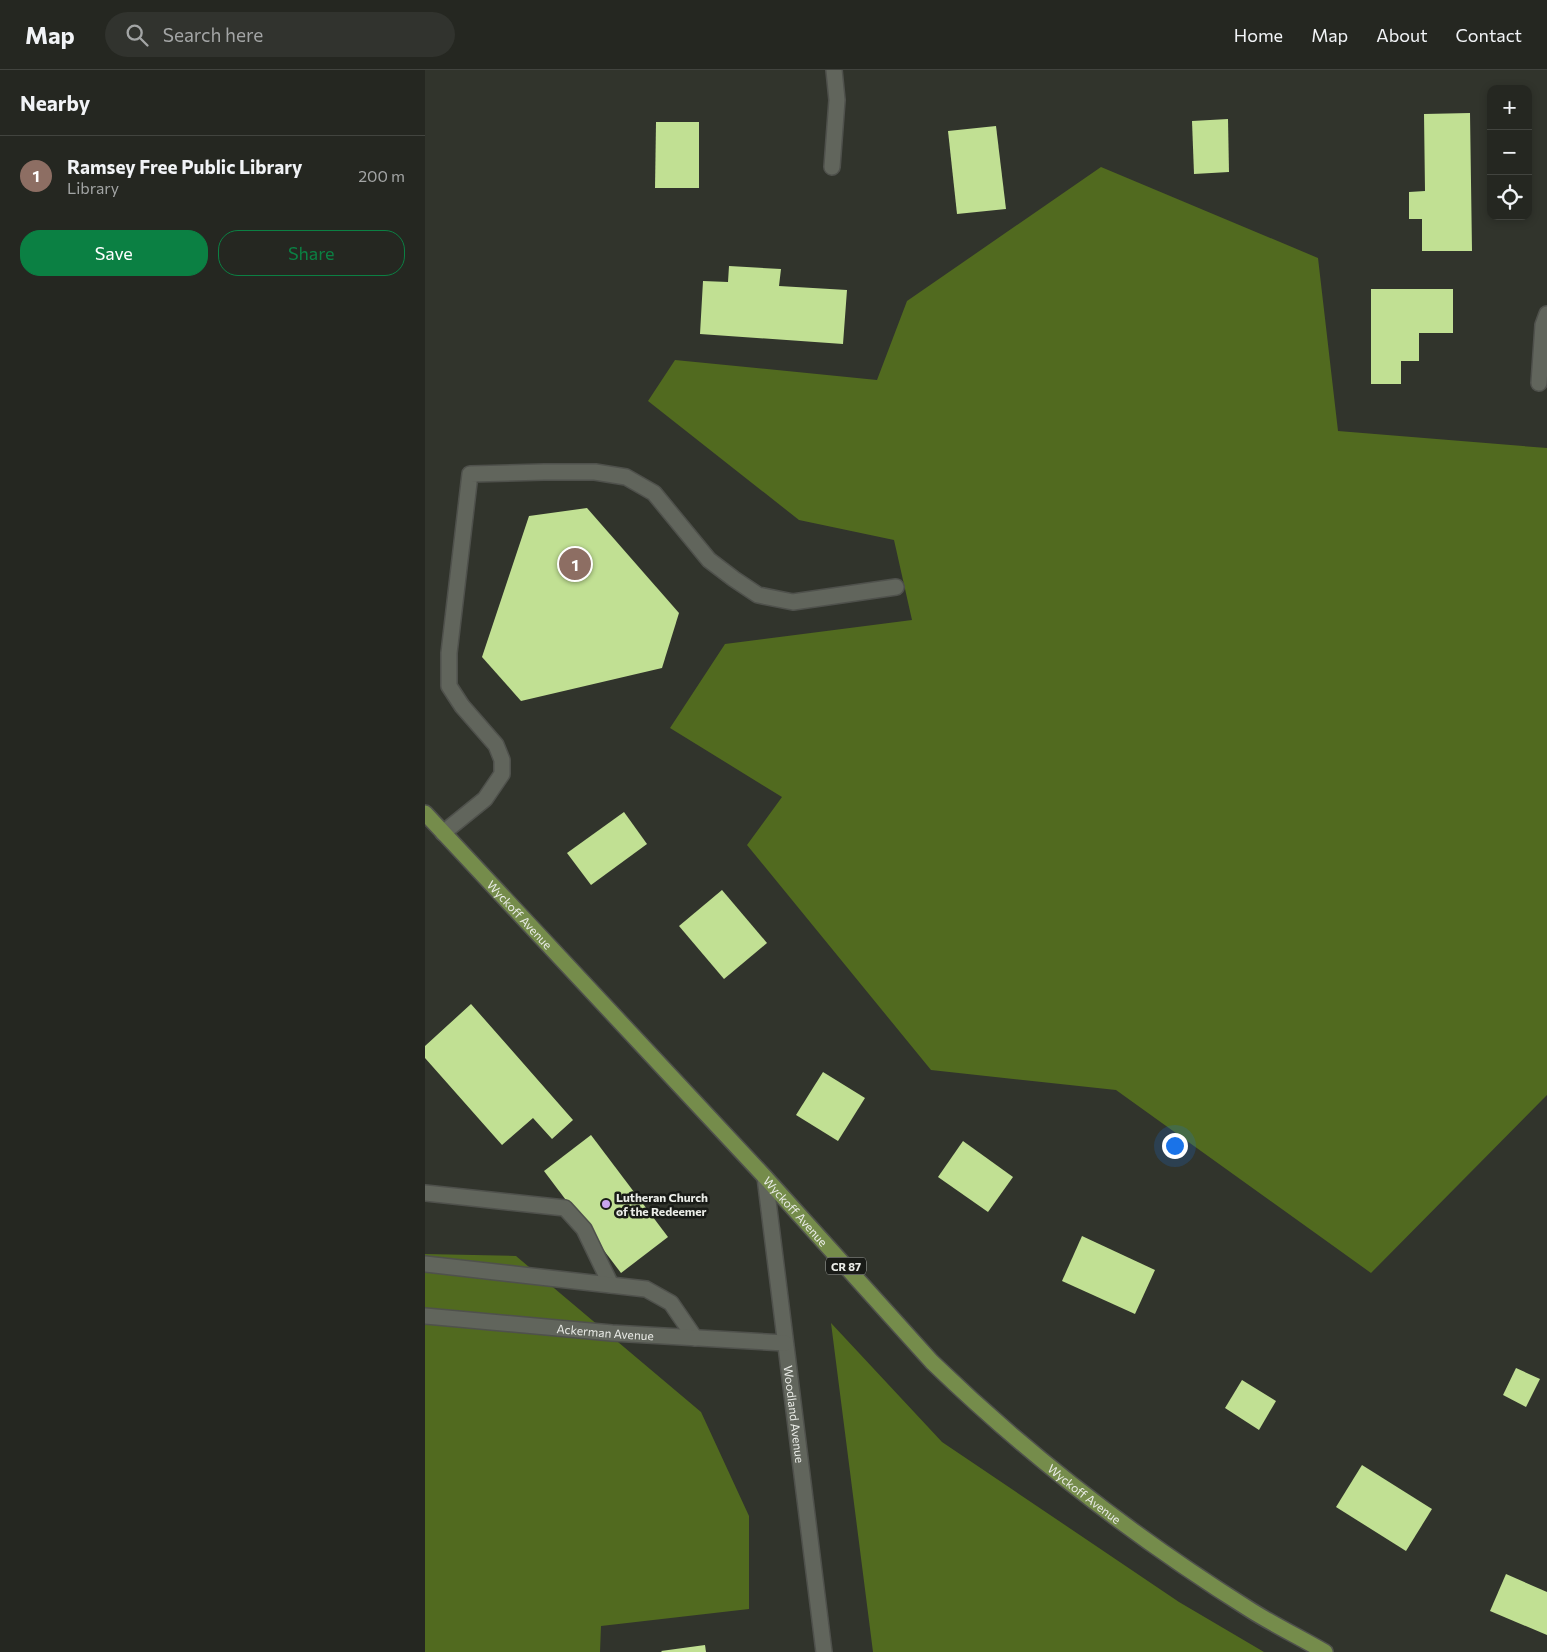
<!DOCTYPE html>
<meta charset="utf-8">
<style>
:root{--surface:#252721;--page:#31332e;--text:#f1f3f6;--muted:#a3a5a5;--line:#42443f;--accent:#0b8043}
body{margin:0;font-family:Commissioner,sans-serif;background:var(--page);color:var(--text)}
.controls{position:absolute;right:15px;top:15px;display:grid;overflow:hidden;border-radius:10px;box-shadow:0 2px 8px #0003}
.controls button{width:45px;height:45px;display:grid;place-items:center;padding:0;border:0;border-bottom:1px solid var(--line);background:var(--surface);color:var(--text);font:25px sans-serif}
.you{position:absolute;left:749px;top:1075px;width:18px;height:18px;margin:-12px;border:4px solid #fff;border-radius:50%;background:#1a73e8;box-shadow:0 0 0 8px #1a73e833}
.badge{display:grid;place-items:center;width:32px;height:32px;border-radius:50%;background:var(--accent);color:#fff;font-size:16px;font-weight:700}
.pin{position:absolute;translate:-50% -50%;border:2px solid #fff;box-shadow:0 1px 5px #0006}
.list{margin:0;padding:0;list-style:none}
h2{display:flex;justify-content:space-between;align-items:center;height:65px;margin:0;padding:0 20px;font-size:21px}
h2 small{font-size:16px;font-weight:400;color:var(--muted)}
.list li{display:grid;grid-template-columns:32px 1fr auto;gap:15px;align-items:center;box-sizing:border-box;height:80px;padding:0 20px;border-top:1px solid var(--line)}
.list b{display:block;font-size:19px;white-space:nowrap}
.list p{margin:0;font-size:16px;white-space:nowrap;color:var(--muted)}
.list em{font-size:16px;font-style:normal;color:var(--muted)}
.actions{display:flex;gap:10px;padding:15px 20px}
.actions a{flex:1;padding:11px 0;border:1px solid var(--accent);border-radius:20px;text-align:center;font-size:18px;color:var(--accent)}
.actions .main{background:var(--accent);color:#fff}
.icon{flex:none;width:28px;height:28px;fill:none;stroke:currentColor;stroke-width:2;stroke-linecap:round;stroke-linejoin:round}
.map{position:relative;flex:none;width:1122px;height:1582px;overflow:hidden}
header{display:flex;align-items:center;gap:30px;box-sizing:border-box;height:70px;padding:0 25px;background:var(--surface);border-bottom:1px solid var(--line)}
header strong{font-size:24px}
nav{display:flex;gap:28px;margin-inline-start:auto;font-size:18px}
.search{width:350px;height:45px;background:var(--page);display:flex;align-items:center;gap:12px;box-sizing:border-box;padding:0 18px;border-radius:28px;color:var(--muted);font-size:19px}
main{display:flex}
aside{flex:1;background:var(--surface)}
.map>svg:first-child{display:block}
</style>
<header>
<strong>Map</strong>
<div class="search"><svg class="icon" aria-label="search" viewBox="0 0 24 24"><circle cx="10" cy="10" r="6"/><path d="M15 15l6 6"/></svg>Search here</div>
<nav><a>Home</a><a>Map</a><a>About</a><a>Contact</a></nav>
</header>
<main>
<aside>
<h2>Nearby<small></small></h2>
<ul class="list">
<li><span class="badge" style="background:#8d6e63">1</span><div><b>Ramsey Free Public Library</b><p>Library</p></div><em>200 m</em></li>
</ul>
<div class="actions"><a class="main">Save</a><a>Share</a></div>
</aside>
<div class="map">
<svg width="1122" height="1582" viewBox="0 0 1122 1582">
<rect width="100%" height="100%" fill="#31342c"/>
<g fill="#516a1f">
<path d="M676,97l217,91 20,173 209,17v647l-176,178 -255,-183 -185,-20 -184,-225 35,-48 -112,-69 55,-84 187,-24 -18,-80 -95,-20 -151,-119 27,-41 202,20 30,-79z"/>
<path d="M0,1184l91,2 185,156 48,104v93l-148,17 -1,26h-175z"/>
<path d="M406,1253l111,119 237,160 85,50h-391z"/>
</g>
<g fill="#c1e093">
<path d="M1045,43l2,138h-50v-32h-13v-27l16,-1 -1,-77z"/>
<path d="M803,49l1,53 -35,2 -2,-53z"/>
<path d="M231,52h43v66h-44z"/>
<path d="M571,56l10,83 -49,5 -9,-83z"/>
<path d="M304,196l52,3 -2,17 68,4 -4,54 -143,-10 3,-53 25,1z"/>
<path d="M946,219h82v44h-34v28h-18v23h-30z"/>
<path d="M162,438l92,105 -17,55 -141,33 -39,-44 47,-141z"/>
<path d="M199,742l23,32 -56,41 -24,-32z"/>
<path d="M297,820l45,53 -43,36 -45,-53z"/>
<path d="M46,934l102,116 -21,19 -19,-21 -31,27 -77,-87v-12z"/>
<path d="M398,1002l42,26 -27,43 -42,-26z"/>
<path d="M166,1065l77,102 -47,36 -77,-102z"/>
<path d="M538,1071l50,36 -25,35 -50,-35z"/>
<path d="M657,1166l73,34 -20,44 -73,-33z"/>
<path d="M1091,1298l24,11 -14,28 -23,-12z"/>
<path d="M817,1310l34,21 -17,29 -34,-22z"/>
<path d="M937,1395l70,44 -26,42 -70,-44z"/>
<path d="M1081,1504l41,18v43l-57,-24z"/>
<path d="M280,1575l1,7h-44l-1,-1z"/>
</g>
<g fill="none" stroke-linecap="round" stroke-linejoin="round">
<defs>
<g id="minor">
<path d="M407,97l5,-67 -3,-30"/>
<path d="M1114,313l4,-58 4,-11"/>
<path d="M18,763l42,-34 17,-25v-14l-6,-15 -34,-39 -13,-20v-33l21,-179 74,-2h51l31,5 28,16 55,67 25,19 24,16 35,7 103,-15"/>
<path id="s1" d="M340,1107l59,475"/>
<path d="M0,1123l140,15 19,21 27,56"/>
<path d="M0,1194l221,25 25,14 24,35"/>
<path id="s2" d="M0,1246l187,17 173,10"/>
</g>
<g id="major">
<path id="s3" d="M0,743l340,364 167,185c97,94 205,177 320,249 24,15 49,27 73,41"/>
</g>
</defs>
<use href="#minor" stroke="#4f514c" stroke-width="18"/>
<use href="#major" stroke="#4f514c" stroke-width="18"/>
<use href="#minor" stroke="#61655c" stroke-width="15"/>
<use href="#major" stroke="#758c4b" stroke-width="15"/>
</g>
<circle fill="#c8a5ee" stroke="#191b17" stroke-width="2" cx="181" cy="1134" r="5"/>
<g text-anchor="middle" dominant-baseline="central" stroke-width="5" stroke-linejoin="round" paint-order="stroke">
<rect fill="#191b17" stroke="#abada9" stroke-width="1" x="401" y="1187.5" width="40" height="17" rx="4"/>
<g font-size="11" font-weight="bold" fill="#eaece7">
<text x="421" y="1196">CR 87</text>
</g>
<g font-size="12" fill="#eaece7" stroke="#191b17">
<text stroke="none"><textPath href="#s3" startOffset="139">Wyckoff Avenue</textPath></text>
<text stroke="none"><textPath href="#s3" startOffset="544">Wyckoff Avenue</textPath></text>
<text stroke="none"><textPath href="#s2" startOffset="181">Ackerman Avenue</textPath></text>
<text stroke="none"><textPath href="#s1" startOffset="239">Woodland Avenue</textPath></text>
<text stroke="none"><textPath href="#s3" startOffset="949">Wyckoff Avenue</textPath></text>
</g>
<g font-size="12" font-weight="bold" fill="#eaece7" stroke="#191b17" text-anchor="start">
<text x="191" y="1127">Lutheran Church<tspan x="191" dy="14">of the Redeemer</tspan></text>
</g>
</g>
</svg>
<div class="controls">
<button>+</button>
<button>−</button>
<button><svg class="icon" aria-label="locate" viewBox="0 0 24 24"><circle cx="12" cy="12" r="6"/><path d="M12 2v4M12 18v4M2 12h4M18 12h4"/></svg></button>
</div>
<div class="you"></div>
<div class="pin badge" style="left:150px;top:494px;background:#8d6e63">1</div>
</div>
</main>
